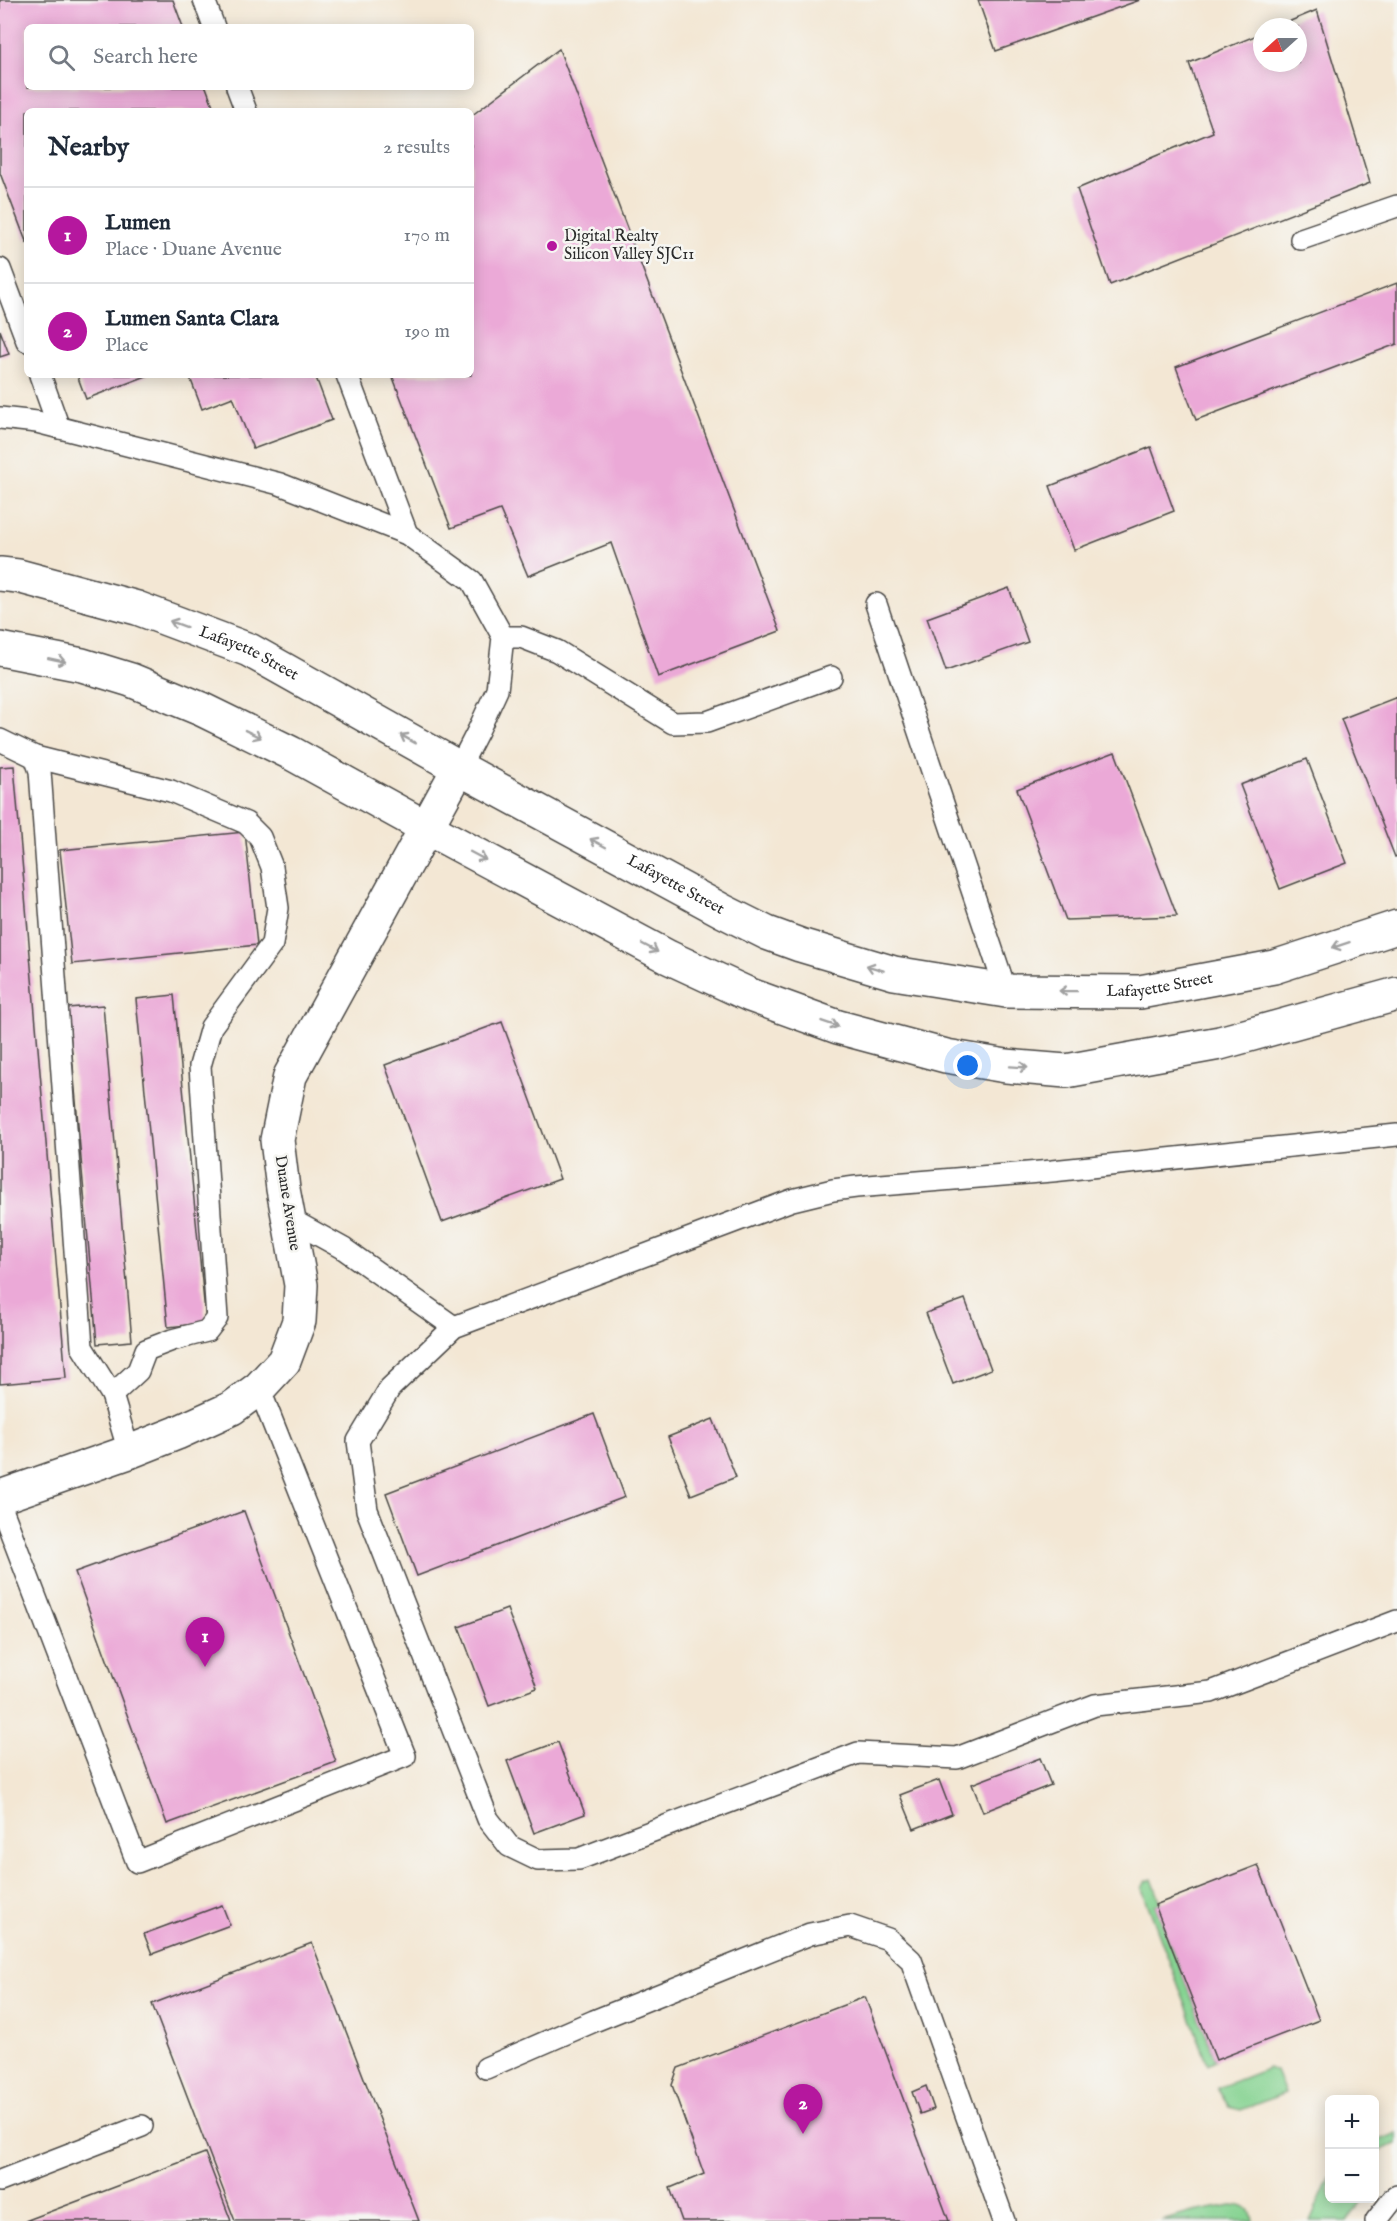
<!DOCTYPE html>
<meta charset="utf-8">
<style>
:root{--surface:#fff;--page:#f2f2f3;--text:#1f2937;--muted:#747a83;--line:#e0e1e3;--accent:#b5179e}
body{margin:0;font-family:"IM FELL English",serif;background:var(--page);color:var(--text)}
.controls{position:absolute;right:18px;bottom:18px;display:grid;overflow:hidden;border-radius:9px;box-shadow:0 3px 15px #0003}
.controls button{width:54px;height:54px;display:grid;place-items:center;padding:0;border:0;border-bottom:2px solid var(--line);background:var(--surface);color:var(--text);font:30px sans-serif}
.compass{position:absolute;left:1253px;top:18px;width:54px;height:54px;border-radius:50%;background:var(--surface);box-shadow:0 3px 15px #0003;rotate:249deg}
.you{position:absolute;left:968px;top:1066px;width:21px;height:21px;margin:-15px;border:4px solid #fff;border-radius:50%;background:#1a73e8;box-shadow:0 0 0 9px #1a73e833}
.badge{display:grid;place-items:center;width:39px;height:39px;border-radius:50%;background:var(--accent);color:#fff;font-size:20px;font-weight:700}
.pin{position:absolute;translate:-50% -50px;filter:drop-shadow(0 2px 3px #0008)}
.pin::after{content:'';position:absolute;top:32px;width:21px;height:18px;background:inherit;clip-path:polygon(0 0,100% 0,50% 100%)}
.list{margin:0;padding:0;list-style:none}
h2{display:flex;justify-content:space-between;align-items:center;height:78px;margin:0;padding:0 24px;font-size:26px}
h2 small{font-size:20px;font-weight:400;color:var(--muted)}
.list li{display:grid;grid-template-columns:39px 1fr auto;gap:18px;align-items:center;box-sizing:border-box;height:96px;padding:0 24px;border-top:2px solid var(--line)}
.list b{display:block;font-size:22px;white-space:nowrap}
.list p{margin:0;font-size:20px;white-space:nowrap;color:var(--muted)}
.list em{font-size:20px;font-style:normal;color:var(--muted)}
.icon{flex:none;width:33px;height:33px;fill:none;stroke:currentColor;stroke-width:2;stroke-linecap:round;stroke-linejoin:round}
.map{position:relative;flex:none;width:1397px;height:2221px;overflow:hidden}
.search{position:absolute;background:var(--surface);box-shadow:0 3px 15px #0003;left:24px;top:24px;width:450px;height:66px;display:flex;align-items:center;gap:15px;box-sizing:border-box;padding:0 21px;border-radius:9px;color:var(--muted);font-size:22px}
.panel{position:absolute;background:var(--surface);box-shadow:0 3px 15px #0003;left:24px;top:108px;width:450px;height:270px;border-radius:9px}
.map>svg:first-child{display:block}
</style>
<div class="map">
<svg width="1397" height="2221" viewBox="0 0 1397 2221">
<rect width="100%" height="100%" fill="#f6f6f2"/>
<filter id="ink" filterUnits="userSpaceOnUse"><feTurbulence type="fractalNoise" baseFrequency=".0167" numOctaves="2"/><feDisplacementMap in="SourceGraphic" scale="12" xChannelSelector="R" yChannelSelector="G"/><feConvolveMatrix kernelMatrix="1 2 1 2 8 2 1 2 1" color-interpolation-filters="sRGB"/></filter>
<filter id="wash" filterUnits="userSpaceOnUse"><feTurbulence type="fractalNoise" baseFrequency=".008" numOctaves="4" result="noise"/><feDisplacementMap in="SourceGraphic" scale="24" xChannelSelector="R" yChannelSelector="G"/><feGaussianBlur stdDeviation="1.35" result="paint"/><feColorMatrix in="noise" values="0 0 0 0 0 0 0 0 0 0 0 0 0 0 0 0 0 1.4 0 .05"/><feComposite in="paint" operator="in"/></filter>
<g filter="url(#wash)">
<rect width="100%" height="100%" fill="#f3e7d4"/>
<g fill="#86d392" stroke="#587f5e" stroke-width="1.5">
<path d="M1152,1879l9,24 -6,2 61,155 -8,4 -66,-175 3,-7z"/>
<path d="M1269,2068l7,3 9,22 -44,17 -12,-3 -12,-19z"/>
<path d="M1397,2133v11l-22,8v-10z"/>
<path d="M1329,2178l1,20 34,1 -17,22h-37z"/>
<path d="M1231,2205c12,0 21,3 22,16h-91l31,-9z"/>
</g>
<g id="blocks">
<g fill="#eba9d7">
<path d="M0,0h173l10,27h-156v60h179l9,24h-188v133l-27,-71z"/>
<path d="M978,0h162l-144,51z"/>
<path d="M1317,10l53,173 -260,102 -33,-96 136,-57 -24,-69 73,-30v30h36v-36h-22z"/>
<path d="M559,49l221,582 -122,46 -47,-134 -83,33 -28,-66 -49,18 -59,-153h79v-259z"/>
<path d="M1397,283v61l-201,76 -20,-53z"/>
<path d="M0,330l9,24 -9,3z"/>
<path d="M77,375h72l-63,24z"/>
<path d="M189,375h126l17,45 -79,29 -20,-52 -31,12z"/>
<path d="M1151,447l23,64 -100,39 -24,-64z"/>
<path d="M1009,588l19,54 -82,29 -19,-53z"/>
<path d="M1397,697v159l-2,1 -54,-138z"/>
<path d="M1115,752l62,164 -111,4 -49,-131z"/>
<path d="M1307,759l40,104 -67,26 -40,-104z"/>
<path d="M14,766l52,612 -66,6v-617z"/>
<path d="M245,832l12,113 -185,19 -12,-114z"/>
<path d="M174,995l32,328 -38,4 -32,-328z"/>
<path d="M103,1005l29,336 -35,3 -29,-336z"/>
<path d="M502,1022l58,157 -118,43 -57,-157z"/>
<path d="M965,1299l26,70 -38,15 -27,-71z"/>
<path d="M594,1414l31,83 -208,79 -31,-83z"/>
<path d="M713,1419l23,58 -45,18 -23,-58z"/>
<path d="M244,1511l92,251 -169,62 -92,-252z"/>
<path d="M507,1609l30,79 -48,18 -30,-79z"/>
<path d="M558,1742l27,72 -51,19 -27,-72z"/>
<path d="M1040,1758l11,27 -68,27 -11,-28z"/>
<path d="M939,1780l13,34 -38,15 -14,-34z"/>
<path d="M1258,1865l61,155 -103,40 -61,-155z"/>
<path d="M222,1905l8,20 -78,29 -8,-20z"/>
<path d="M312,1943l107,278h-184l-83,-217z"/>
<path d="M865,1997l84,224h-267l-12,-33 34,-14 -32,-89 6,-17z"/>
<path d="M926,2086l8,23 -14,5 -8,-22z"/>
<path d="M205,2153l26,68h-206z"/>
</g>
</g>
</g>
<g filter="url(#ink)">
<use href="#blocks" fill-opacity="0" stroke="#494744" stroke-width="1.5"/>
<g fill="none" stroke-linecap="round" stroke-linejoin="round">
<defs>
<g id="service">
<path d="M204,0l10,27"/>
<path d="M237,87l9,24"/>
<path d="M1301,239l96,-33"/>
<path d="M0,269l27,72"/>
<path d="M40,375l19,53"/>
<path d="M347,375l60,159"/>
<path d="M0,418l37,4 243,62 127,50 65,47 31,56 -6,53 -19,41 -19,37"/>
<path d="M876,604l130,387"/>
<path d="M503,637h18l36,14 116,72 34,-1 124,-45"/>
<path d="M0,740l35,17 5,14 42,576 30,48 17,57"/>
<path d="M35,757l136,34 75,32 14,14 12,30 6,41 -6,36 -61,83 -11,39 17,252 -10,13 -35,9 -26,10 -8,21 -26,24"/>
<path d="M1397,1135l-345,36 -196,16 -23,3 -41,10 -338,127 -64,61 -32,53 9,69 121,309 21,27 29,14 41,-1 279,-106 99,5 138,-53 116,-13 186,-71"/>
<path d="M288,1218l56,31 110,78"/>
<path d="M0,1504l137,358 268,-106 -146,-368"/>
<path d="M486,2068l108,-47 216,-87 40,-8 38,13 23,21 93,261"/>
<path d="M0,2181l142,-55"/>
<path d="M1376,2221l18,-23 3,-2"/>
</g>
<path id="minor" d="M0,1497l129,-45 48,-19 55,-25 27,-20 25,-27 15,-40 2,-36 -18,-96 -6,-49 13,-64 169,-308"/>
<g id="primary">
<path id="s1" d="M0,574l18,2 119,32 112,42 210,118 264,143 44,22 33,12 94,28 112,18 134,1 134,-25 123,-40"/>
<path d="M0,649l82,16 49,15 70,29 90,44 136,75 241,129 82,38 88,32 108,29 60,10 60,5 154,-28 177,-49"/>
</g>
</defs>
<use href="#service" stroke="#494744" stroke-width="24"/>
<use href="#minor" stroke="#494744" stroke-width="36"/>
<use href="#primary" stroke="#494744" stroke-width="36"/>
<use href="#service" stroke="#fff" stroke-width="21"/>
<use href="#minor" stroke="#fff" stroke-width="33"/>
<use href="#primary" stroke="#fff" stroke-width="33"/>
</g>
<defs><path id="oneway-shaft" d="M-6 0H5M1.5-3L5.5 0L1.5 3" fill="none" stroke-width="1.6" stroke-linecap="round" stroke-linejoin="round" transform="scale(1.5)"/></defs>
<g stroke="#a0a0a0">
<use href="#oneway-shaft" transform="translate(178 624) rotate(-160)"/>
<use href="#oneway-shaft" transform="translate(57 660) rotate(12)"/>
<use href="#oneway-shaft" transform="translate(253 734) rotate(26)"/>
<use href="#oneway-shaft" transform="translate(408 739) rotate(-151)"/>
<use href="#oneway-shaft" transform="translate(598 843) rotate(-152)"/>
<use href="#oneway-shaft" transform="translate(478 856) rotate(28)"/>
<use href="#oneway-shaft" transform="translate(1341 945) rotate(162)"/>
<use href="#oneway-shaft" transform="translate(650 948) rotate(28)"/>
<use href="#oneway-shaft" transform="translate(875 968) rotate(-163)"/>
<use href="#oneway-shaft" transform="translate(1068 991) rotate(-179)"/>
<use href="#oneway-shaft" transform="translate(830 1024) rotate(19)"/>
<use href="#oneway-shaft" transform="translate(1019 1067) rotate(4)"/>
</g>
</g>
<circle fill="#b5179e" stroke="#f6f6f2" stroke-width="2" cx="552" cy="246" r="6"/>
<g text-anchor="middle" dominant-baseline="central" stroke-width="5" stroke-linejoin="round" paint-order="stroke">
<g font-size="16" fill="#2b2b2b" stroke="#f6f6f2" text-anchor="start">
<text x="564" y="237">Digital Realty<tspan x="564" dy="18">Silicon Valley SJC11</tspan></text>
</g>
<g font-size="16" fill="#2b2b2b" stroke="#f6f6f2">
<text stroke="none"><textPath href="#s1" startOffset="262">Lafayette Street</textPath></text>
<text stroke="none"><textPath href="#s1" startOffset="748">Lafayette Street</textPath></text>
<text stroke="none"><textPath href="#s1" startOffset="1252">Lafayette Street</textPath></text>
<text transform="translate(287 1203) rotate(81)">Duane Avenue</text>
</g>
</g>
</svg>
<div class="controls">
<button>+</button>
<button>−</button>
</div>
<svg class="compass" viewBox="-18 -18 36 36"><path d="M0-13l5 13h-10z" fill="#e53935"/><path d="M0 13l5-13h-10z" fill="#747a83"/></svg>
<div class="you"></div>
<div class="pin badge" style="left:205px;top:1667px">1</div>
<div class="pin badge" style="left:803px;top:2134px">2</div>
<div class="search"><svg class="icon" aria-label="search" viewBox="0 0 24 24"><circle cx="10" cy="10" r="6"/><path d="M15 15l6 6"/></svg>Search here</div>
<section class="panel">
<h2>Nearby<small>2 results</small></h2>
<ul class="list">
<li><span class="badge">1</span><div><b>Lumen</b><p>Place · Duane Avenue</p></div><em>170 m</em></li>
<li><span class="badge">2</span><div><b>Lumen Santa Clara</b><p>Place</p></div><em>190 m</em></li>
</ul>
</section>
</div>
